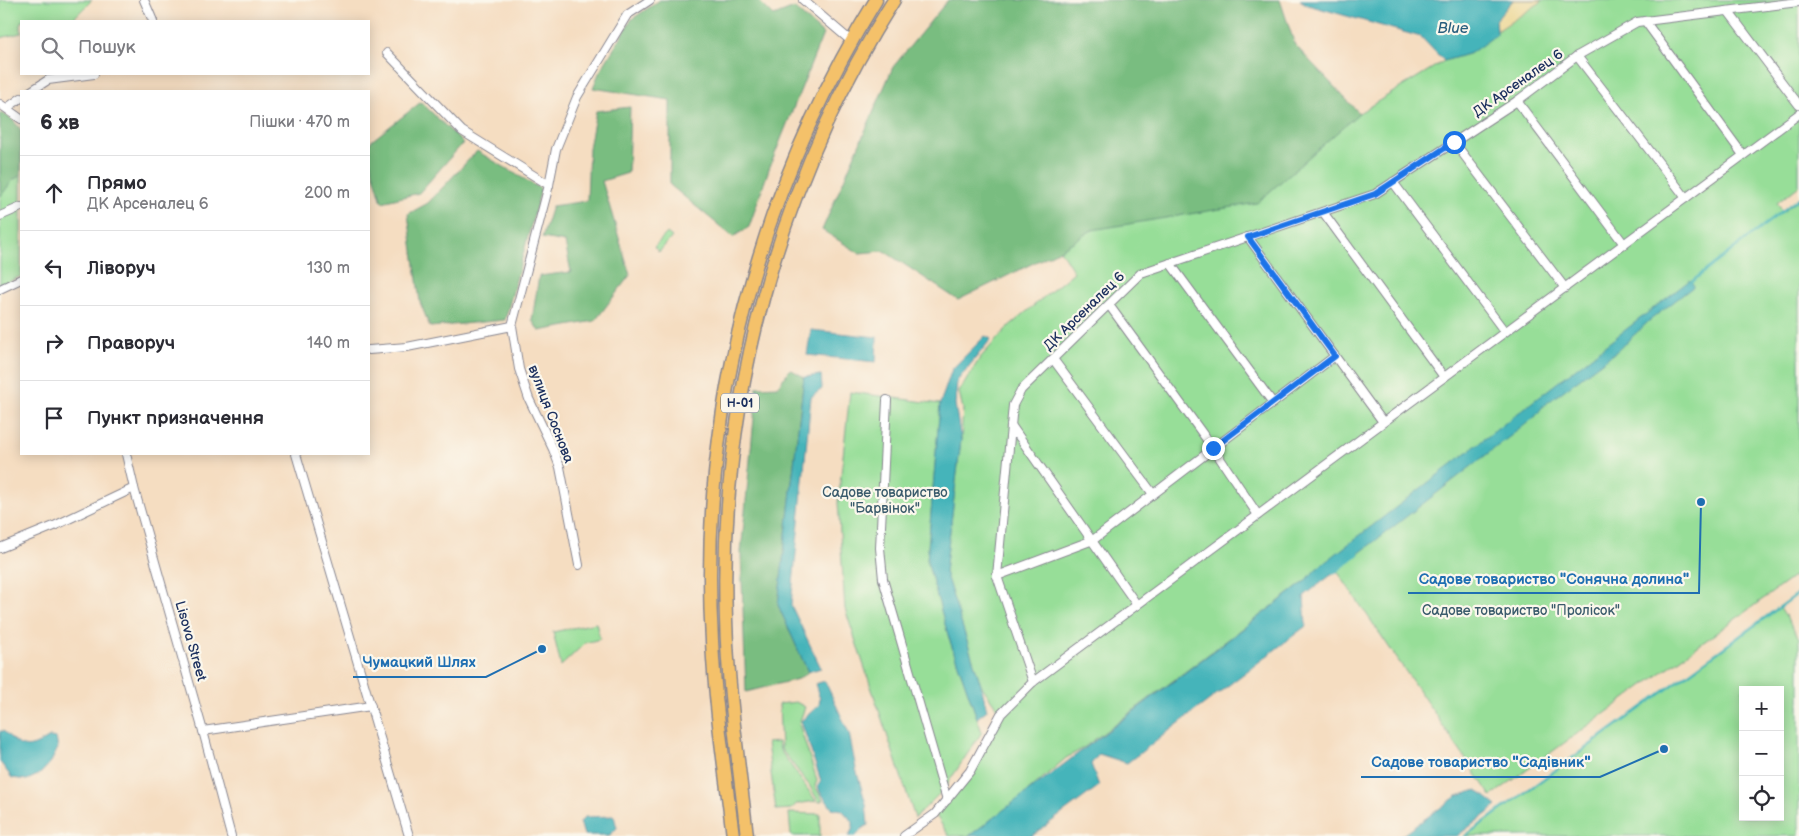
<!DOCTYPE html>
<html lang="uk">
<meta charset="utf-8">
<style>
:root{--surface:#fff;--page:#f7f7f7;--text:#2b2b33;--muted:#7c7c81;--line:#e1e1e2}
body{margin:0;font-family:"Balsamiq Sans",sans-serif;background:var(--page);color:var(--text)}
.controls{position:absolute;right:15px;bottom:15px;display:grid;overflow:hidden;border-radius:0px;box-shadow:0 2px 12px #0003}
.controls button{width:45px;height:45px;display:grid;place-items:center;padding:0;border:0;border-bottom:1px solid var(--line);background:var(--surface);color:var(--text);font:25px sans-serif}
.stop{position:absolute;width:15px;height:15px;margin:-11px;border:4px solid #1a73e8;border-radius:50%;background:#fff}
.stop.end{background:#1a73e8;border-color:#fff;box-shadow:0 1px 5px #0008}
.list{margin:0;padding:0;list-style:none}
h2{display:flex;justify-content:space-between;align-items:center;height:65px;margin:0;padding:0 20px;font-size:21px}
h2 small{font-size:16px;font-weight:400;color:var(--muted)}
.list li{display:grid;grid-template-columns:32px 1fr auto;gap:15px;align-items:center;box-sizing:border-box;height:75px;padding:0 20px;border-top:1px solid var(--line)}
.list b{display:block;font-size:19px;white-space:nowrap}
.list p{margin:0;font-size:16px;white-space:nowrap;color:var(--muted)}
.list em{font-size:16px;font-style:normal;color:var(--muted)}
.icon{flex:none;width:28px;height:28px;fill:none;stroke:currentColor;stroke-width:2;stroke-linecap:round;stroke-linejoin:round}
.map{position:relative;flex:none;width:1799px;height:836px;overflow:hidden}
.search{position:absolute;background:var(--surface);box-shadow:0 2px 12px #0003;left:20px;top:20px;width:350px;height:55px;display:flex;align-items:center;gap:12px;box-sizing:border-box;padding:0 18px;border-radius:0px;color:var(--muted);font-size:19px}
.panel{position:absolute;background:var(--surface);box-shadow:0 2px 12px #0003;left:20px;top:90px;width:350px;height:365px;border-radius:0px}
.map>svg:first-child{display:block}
</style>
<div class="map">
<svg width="1799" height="836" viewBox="0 0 1799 836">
<rect width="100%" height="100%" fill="#fbf7ec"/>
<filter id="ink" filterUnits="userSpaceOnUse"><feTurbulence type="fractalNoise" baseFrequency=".02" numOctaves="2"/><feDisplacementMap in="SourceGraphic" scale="10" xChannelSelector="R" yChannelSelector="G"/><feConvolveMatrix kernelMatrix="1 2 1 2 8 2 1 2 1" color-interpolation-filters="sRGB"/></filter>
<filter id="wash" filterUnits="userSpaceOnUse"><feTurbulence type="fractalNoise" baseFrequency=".0096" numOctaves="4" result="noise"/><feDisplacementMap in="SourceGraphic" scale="20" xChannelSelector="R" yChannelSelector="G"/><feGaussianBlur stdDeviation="1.12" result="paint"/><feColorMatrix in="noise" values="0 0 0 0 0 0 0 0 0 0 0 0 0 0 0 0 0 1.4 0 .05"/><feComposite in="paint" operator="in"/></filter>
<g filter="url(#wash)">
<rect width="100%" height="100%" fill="#f5ddc1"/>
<g fill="#97de98" stroke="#59867b" fill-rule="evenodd">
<path d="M0,0h92l-19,19 -8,2h-44v12l-21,5z"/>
<path d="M1511,0h288v186l-22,17 6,9 16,-13v374l-308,223 -154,-225 -31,10 -224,168 -16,9 -47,41 -50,37h-20l-14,-22 35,-43 31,-57 -20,-29 -36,-113 16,-132 2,-31 -4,-17 21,-34 28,-31 66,-55 -14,-22 28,-18 271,-119 85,-52 27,-8z"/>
<path d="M21,146v130l-21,10v-134z"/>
<path d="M667,233l5,4 -13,15 -5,-5z"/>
<path d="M850,392l90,12 -13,157 22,77 33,94 -38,57 -29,29 -70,-209 -7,-107z"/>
<path d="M1780,607l19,31v198h-333zM1743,690h37v127h-37z"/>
<path d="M596,623l4,16 -15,4 -24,23 -8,-34z"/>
<path d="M796,702l9,5 -6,17 17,53 1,4 -2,5 8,14 -4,2 -10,-17 -28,-36 -2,-45z"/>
<path d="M778,742l2,8 36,51 -20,3 -4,5 -16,1 -9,-67z"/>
<path d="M789,813l31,1v22h-29z"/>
</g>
<g fill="#79bd80" stroke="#4a766f">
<path d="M660,0h98l16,16 20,-8 29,26 -54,135 -20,58 -16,10 -63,-52v-85l-77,-12 6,-15 33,-54z"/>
<path d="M948,0h332l15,45 64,68 -102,90 -165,27 -32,20 -102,50 -74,-49 -25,2 -37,-23 71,-163z"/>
<path d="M421,102l42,41 -44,50 -37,9 -13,-44v-15z"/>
<path d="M630,107l-2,66 -26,8 28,94 -35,46 -56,10 -7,-11 7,-44 32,-4 -6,-30 -23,-4 10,-32 35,-5 2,-53 7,-37z"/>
<path d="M0,112l12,7 9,11v45l-8,5 -13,17z"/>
<path d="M477,151l64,38 -36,131 -75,7 -10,-25 -12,-88 20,-11z"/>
<path d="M790,369l14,8 -26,228 30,67 -10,7 -52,13 -5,-139 16,-166 21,-1z"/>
</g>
<path fill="#eeda9e" stroke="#84847e" d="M1513,0h27l1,2 -44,29 -1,-11z"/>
<g fill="#44b4ba" stroke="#30728c">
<path d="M1300,0h213l-17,20 1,14 -26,19 -27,8 -23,-24 -113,-32z"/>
<path d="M1690,280l4,6 -45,35 -31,29 -75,56 -8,11 -231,179 2,30 -179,137 -28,-9 -8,10 8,22 -67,50h-63l337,-255 9,-11z"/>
<path d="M811,330l66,7 -1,25 -69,-7z"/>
<path d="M985,336l6,3 -34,42 -2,23 6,36 -16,132 36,113 6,25 -10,8 -28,-80 -22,-77 13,-157 12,-35z"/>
<path d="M821,375l1,14 -11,8 -20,208 30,63 -13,4 -30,-67 26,-228z"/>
<path d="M825,681l24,52 7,36 10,35 2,21 -5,3 -7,8h-7l4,-9v-5l-11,-12 -10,-2 -12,-16 -2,-6 3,-5 -20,-60 18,-16 1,-6 -5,-15z"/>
<path d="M0,731c5,0 6,2 10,6 15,16 24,9 40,0l6,1 2,10 -7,14 -11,12 -13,6 -15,-2 -12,-16z"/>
<path d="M1477,790l20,16 -40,30h-56l56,-40z"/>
<path d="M614,816l3,12 -7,7h-26l-4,-13 5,-5z"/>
</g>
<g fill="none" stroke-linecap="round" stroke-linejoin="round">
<g stroke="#44b4ba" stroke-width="2.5">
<path d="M1690,283l109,-85"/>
<path d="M1333,573l4,-2 21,-17"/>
<path d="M1465,836l334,-243"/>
</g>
</g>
</g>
<g filter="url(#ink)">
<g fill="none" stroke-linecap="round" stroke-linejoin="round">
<defs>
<g id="street">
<path d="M144,0l9,21"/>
<path d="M803,0l48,41"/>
<path d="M1728,11l71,94"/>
<path d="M1645,21l98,134"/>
<path d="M387,53l75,78 87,54"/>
<path d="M1577,56l109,142"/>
<path d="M31,91l17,-11 46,-6"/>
<path d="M1517,101l107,143"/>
<path d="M0,104l21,15"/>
<path d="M7,108l14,-10"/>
<path d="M1454,142l111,146"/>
<path d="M1393,182l112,150"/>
<path d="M1323,212l121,165"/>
<path d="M0,216l21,-9"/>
<path d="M1248,237l135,185"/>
<path d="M1170,263l103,140"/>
<path d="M0,289l21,-10"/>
<path d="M1109,305l104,143 45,67"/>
<path d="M512,326l37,-141 7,-36 21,-52 50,-82 23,-15"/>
<path d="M369,350l38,-3 105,-21 7,43 10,30 24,50 7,18 19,98"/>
<path d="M1053,359l100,135"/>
<path d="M887,400l-7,148 3,31 64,221"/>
<path d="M1011,425l126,180"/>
<path d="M126,454l8,34 69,243 28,105"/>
<path d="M296,454l113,382"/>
<path d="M0,548l54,-22 80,-38"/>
<path d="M997,576l96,-36 242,-184"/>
<path d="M1033,682l-36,-106 16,-171 8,-15 120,-117 234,-79 142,-93 60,-45 60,-34 162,-20"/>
<path d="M203,731l168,-25"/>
<path d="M904,836l31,-22 35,-43 31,-57 32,-32 766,-568"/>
</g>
<g id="primary">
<path d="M733,836c-8,-65 -18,-130 -21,-195 -14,-225 46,-450 164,-641"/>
<path d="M747,836c-8,-72 -19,-145 -21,-217 -8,-216 52,-437 168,-619"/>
</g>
</defs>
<use href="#street" stroke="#888690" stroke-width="10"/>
<use href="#primary" stroke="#888690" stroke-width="15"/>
<use href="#street" stroke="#fff" stroke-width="8"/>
<use href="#primary" stroke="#f4c16a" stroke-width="12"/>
</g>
</g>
<g fill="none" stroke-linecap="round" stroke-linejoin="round" filter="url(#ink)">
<path stroke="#1a73e8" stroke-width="6" d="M1213,448l122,-92 -87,-119 127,-43 79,-52"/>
</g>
<g text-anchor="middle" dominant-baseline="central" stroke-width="4.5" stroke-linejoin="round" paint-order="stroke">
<rect fill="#fbf7ec" stroke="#5e6b89" stroke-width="1" x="721" y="393.5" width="38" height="19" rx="4"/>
<g font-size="12" font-weight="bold" fill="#1b2f5e">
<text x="740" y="403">Н-01</text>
</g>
<g font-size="14" fill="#1b2f5e" stroke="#fbf7ec">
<text transform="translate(1518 83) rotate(-35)">ДК Арсеналец 6</text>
<text transform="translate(1084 311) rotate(-44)">ДК Арсеналец 6</text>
<text transform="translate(551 414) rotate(69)">вулиця Соснова</text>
<text transform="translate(191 641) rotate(74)">Lisova Street</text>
</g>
<g font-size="14" fill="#3a5b6c" stroke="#fbf7ec">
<text x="885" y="492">Садове товариство<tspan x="885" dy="16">"Барвінок"</tspan></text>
<text x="1521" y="610">Садове товариство "Пролісок"</text>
</g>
<g font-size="15" font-style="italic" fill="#295e7e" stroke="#fbf7ec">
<text x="1453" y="28">Blue</text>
</g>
</g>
<path fill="none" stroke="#1f6fb2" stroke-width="2" d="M1701 502L1699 593H1408M542 649L486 677H353M1664 749L1600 777H1361"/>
<g fill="#1f6fb2" stroke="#fbf7ec" stroke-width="2">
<circle cx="1701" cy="502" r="5"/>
<circle cx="542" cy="649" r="5"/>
<circle cx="1664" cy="749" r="5"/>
</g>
<g font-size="15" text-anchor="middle" font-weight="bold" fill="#1f6fb2" stroke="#fbf7ec" stroke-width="4.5" stroke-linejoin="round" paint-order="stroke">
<text x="1554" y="584">Садове товариство "Сонячна долина"</text>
<text x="419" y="667">Чумацкий Шлях</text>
<text x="1481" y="767">Садове товариство "Садівник"</text>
</g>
</svg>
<div class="controls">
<button>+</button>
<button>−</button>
<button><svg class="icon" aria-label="locate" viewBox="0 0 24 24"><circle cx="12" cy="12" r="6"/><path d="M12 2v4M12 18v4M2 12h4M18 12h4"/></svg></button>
</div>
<div class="stop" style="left:1454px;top:142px"></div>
<div class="stop end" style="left:1213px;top:448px"></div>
<div class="search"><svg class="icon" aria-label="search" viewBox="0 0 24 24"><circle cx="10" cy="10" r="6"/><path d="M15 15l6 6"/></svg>Пошук</div>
<section class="panel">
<h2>6 хв<small>Пішки · 470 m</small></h2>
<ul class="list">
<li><svg class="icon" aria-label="ahead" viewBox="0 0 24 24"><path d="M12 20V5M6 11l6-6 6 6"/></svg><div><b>Прямо</b><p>ДК Арсеналец 6</p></div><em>200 m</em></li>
<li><svg class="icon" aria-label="left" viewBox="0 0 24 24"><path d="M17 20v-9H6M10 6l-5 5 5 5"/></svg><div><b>Ліворуч</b></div><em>130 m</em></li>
<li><svg class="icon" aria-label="right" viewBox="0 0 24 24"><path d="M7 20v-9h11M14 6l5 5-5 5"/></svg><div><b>Праворуч</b></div><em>140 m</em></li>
<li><svg class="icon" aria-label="arrive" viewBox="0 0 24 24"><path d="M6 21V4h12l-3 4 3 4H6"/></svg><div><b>Пункт призначення</b></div></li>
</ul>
</section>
</div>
